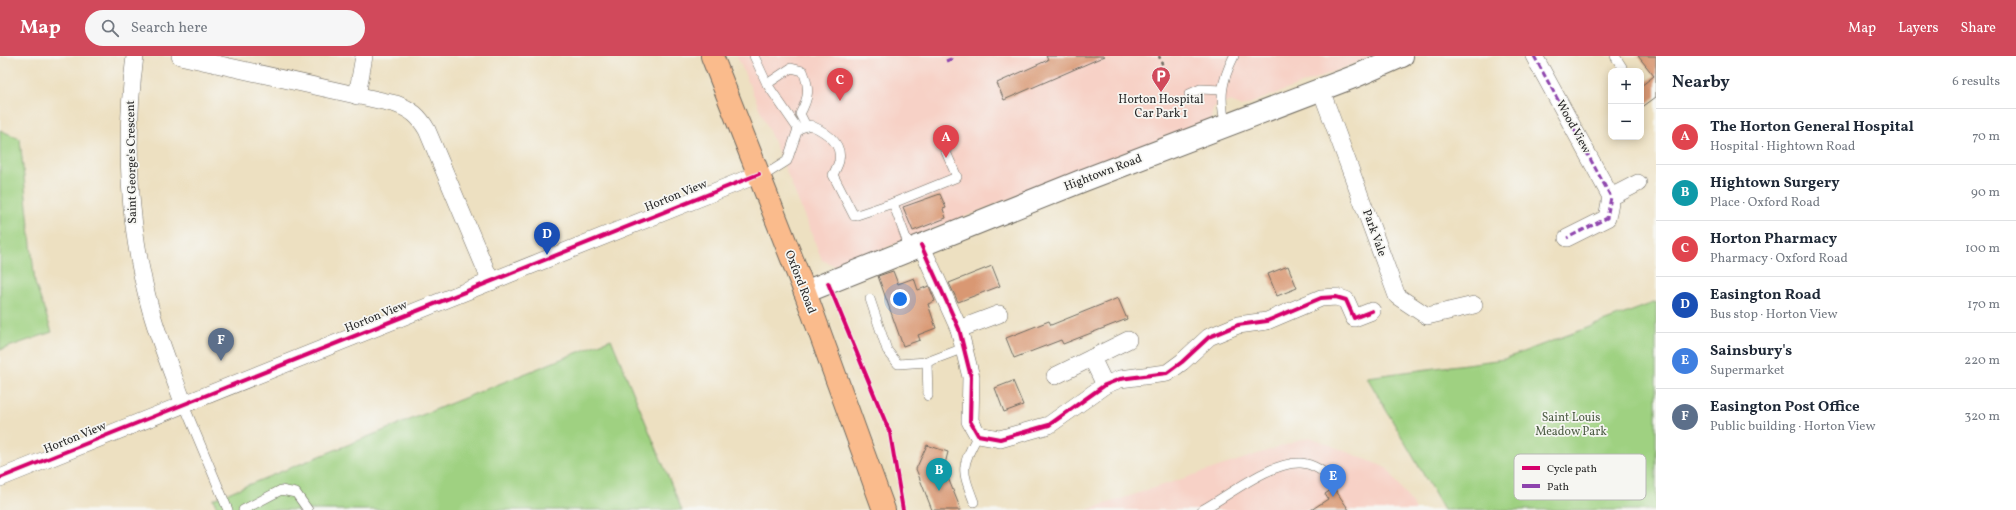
<!DOCTYPE html>
<meta charset="utf-8">
<style>
:root{--surface:#fff;--page:#f6f6f7;--text:#1f2937;--muted:#747a83;--line:#e0e1e3;--accent:#d1495b}
body{margin:0;font-family:Vollkorn,serif;background:var(--page);color:var(--text)}
.controls{position:absolute;right:12px;top:12px;display:grid;overflow:hidden;border-radius:8px;box-shadow:0 2px 10px #0003}
.controls button{width:36px;height:36px;display:grid;place-items:center;padding:0;border:0;border-bottom:1px solid var(--line);background:var(--surface);color:var(--text);font:20px sans-serif}
.you{position:absolute;left:900px;top:243px;width:14px;height:14px;margin:-10px;border:3px solid #fff;border-radius:50%;background:#1a73e8;box-shadow:0 0 0 6px #1a73e833}
.badge{display:grid;place-items:center;width:26px;height:26px;border-radius:50%;background:var(--accent);color:#fff;font-size:13px;font-weight:700}
.pin{position:absolute;translate:-50% -33px;filter:drop-shadow(0 1px 2px #0008)}
.pin::after{content:'';position:absolute;top:21px;width:14px;height:12px;background:inherit;clip-path:polygon(0 0,100% 0,50% 100%)}
.list{margin:0;padding:0;list-style:none}
h2{display:flex;justify-content:space-between;align-items:center;height:52px;margin:0;padding:0 16px;font-size:17px}
h2 small{font-size:13px;font-weight:400;color:var(--muted)}
.list li{display:grid;grid-template-columns:26px 1fr auto;gap:12px;align-items:center;box-sizing:border-box;height:56px;padding:0 16px;border-top:1px solid var(--line)}
.list b{display:block;font-size:15px;white-space:nowrap}
.list p{margin:0;font-size:13px;white-space:nowrap;color:var(--muted)}
.list em{font-size:13px;font-style:normal;color:var(--muted)}
.icon{flex:none;width:22px;height:22px;fill:none;stroke:currentColor;stroke-width:2;stroke-linecap:round;stroke-linejoin:round}
.map{position:relative;flex:none;width:1656px;height:454px;overflow:hidden}
header{display:flex;align-items:center;gap:24px;box-sizing:border-box;height:56px;padding:0 20px;background:var(--accent);color:#fff}
header strong{font-size:19px}
nav{display:flex;gap:22px;margin-inline-start:auto;font-size:14px}
.search{width:280px;height:36px;background:var(--page);display:flex;align-items:center;gap:10px;box-sizing:border-box;padding:0 14px;border-radius:22px;color:var(--muted);font-size:15px}
main{display:flex}
aside{flex:1;background:var(--surface)}
.map>svg:first-child{display:block}
</style>
<header>
<strong>Map</strong>
<div class="search"><svg class="icon" aria-label="search" viewBox="0 0 24 24"><circle cx="10" cy="10" r="6"/><path d="M15 15l6 6"/></svg>Search here</div>
<nav><a>Map</a><a>Layers</a><a>Share</a></nav>
</header>
<main>
<div class="map">
<svg width="1656" height="454" viewBox="0 0 1656 454">
<rect width="100%" height="100%" fill="#f6f6f2"/>
<filter id="ink" filterUnits="userSpaceOnUse"><feTurbulence type="fractalNoise" baseFrequency=".025" numOctaves="2"/><feDisplacementMap in="SourceGraphic" scale="8" xChannelSelector="R" yChannelSelector="G"/><feConvolveMatrix kernelMatrix="1 2 1 2 8 2 1 2 1" color-interpolation-filters="sRGB"/></filter>
<filter id="wash" filterUnits="userSpaceOnUse"><feTurbulence type="fractalNoise" baseFrequency=".012" numOctaves="4" result="noise"/><feDisplacementMap in="SourceGraphic" scale="16" xChannelSelector="R" yChannelSelector="G"/><feGaussianBlur stdDeviation="0.9" result="paint"/><feColorMatrix in="noise" values="0 0 0 0 0 0 0 0 0 0 0 0 0 0 0 0 0 1.4 0 .05"/><feComposite in="paint" operator="in"/></filter>
<g filter="url(#wash)">
<rect width="100%" height="100%" fill="#ede0c1"/>
<g fill="#f7d1c6">
<path d="M737,0h638l-134,51 -10,-6 -18,7 -2,11 -373,148 -16,-7 -37,-92z"/>
<path d="M1310,381l77,31 29,42h-329z"/>
</g>
<g fill="#9fd181" stroke="#657e56">
<path d="M0,74l20,9 15,144 17,49 -52,18z"/>
<path d="M1656,246v208h-212l-77,-133 137,-18z"/>
<path d="M611,283l71,171h-464l-5,-11z"/>
</g>
<g id="blocks">
<g fill="#d99873">
<path d="M1046,0h59l-101,44 -7,-17 51,-23z"/>
<path d="M1638,0h18v41l-15,11v-22l13,-10z"/>
<path d="M940,138l6,14 -3,1 3,9 -33,13 -10,-24z"/>
<path d="M992,210l8,20 -42,16 -9,-19z"/>
<path d="M1288,210l9,22 -20,8 -9,-22z"/>
<path d="M893,215l5,13 16,-6 4,12 11,-4 6,15 -7,3 8,24 -18,7 2,5 -17,6 -25,-70z"/>
<path d="M1118,242l9,21 -64,25 -2,-4 -47,18 -8,-20 43,-17 2,4z"/>
<path d="M1013,325l10,24 -19,7 -9,-24z"/>
<path d="M927,389l21,7 -4,16 17,42h-29l-16,-41z"/>
<path d="M1334,432l15,22h-38l17,-11 -3,-5z"/>
</g>
</g>
</g>
<g filter="url(#ink)">
<use href="#blocks" fill-opacity="0" stroke="#6f6a60" stroke-width="1"/>
<g fill="none" stroke-linecap="round" stroke-linejoin="round">
<defs>
<g id="service">
<path d="M754,0l13,28 31,45"/>
<path d="M1615,0l7,11"/>
<path d="M767,28l24,-16 12,3c7,18 6,26 -3,43l6,12"/>
<path d="M1189,38l11,-5 22,1"/>
<path d="M1226,70c-7,-28 -5,-44 8,-70"/>
<path d="M798,73l12,-4c14,6 33,17 29,36 -1,4 -4,10 -6,14l21,41 39,-13 64,-26 -19,-43"/>
<path d="M760,122l27,-17 11,-32"/>
<path d="M893,147l17,46"/>
<path d="M870,243l17,51 11,14 29,-2 37,-14"/>
<path d="M927,306l1,34"/>
<path d="M184,349l44,105"/>
<path d="M974,446c-13,-34 -13,-34 4,-67"/>
<path d="M243,454l38,-20 15,3 12,17"/>
<path d="M1202,454c26,-14 69,-49 99,-47 13,1 23,9 32,17"/>
</g>
<g id="minor">
<path d="M135,0c-11,83 -7,174 16,255 9,32 22,63 33,94"/>
<path d="M180,0l216,48c16,6 23,12 31,26l64,152"/>
<path d="M1534,0l77,141 -4,21 -40,20"/>
<path d="M1321,34l76,206 30,20 47,-11"/>
<path d="M357,40l7,-40"/>
<path d="M1611,141l27,-14"/>
<path d="M921,189l38,84 12,48 -1,44 8,14 22,4 49,-14 56,-40 15,-6 47,-6 15,-11 27,-25 29,-12 29,-4 54,-23 15,-1 10,3 8,18 18,-7"/>
<path d="M959,273l40,-15"/>
<path d="M1092,302l13,27"/>
<path d="M1055,320l73,-36"/>
<path d="M0,422l759,-304"/>
</g>
<path id="tertiary" d="M805,236l279,-112 272,-104 46,-20"/>
<path id="primary" d="M712,0l93,236 79,218"/>
</defs>
<use href="#service" stroke="#6f6a60" stroke-width="10"/>
<use href="#minor" stroke="#6f6a60" stroke-width="18"/>
<use href="#tertiary" stroke="#6f6a60" stroke-width="24"/>
<use href="#primary" stroke="#6f6a60" stroke-width="24"/>
<path stroke="#6f6a60" stroke-width="2.5" stroke-dasharray="3 3" stroke-linecap="butt" d="M1159,0l7,18"/>
<use href="#service" stroke="#fff" stroke-width="9"/>
<use href="#minor" stroke="#fff" stroke-width="17"/>
<use href="#tertiary" stroke="#fff" stroke-width="22"/>
<use href="#primary" stroke="#fabb8c" stroke-width="22"/>
<g stroke="#8e44ad" stroke-width="3" stroke-dasharray="6 3" stroke-linecap="butt">
<path d="M1534,0l77,141 -4,21 -40,20"/>
<path d="M946,5l5,-2 -1,-3"/>
</g>
<defs>
<g id="cycleway">
<path d="M921,189l38,84 12,48 -1,44 8,14 22,4 49,-14 56,-40 15,-6 47,-6 15,-11 27,-25 29,-12 29,-4 54,-23 15,-1 10,3 8,18 18,-7"/>
<path d="M828,227l62,150 13,77"/>
<path d="M0,422l759,-304"/>
</g>
</defs>
<use href="#cycleway" stroke="#f6f6f2" stroke-width="6"/>
<use href="#cycleway" stroke="#d6006c" stroke-width="4"/>
</g>
</g>
<defs>
<symbol id="parking-pin" viewBox="-11 -11 22 30"><path d="M0 17L-7.5 6A9.5 9.5 0 1 1 7.5 6Z" fill="#d1495b" stroke="#f6f6f2"/><path d="M-3.5-5.5H1a3.5 3.5 0 0 1 0 7H-1V5.5H-3.5ZM-1-3.4V-.6H.8a1.4 1.4 0 0 0 0-2.8Z" fill="#fff"/></symbol>
</defs>
<g fill-rule="evenodd">
<use href="#parking-pin" x="1150" y="9" width="22" height="30"/>
</g>
<g text-anchor="middle" dominant-baseline="central" stroke-width="3.5" stroke-linejoin="round" paint-order="stroke">
<g font-size="12" fill="#2b2b2b" stroke="#f6f6f2">
<text x="1161" y="44">Horton Hospital<tspan x="1161" dy="14">Car Park 1</tspan></text>
</g>
<g font-size="12" fill="#2b2b2b" stroke="#f6f6f2">
<text transform="translate(1573 71) rotate(61)">Wood View</text>
<text transform="translate(132 106) rotate(-91)">Saint George's Crescent</text>
<text transform="translate(1103 117) rotate(-21)">Hightown Road</text>
<text transform="translate(676 140) rotate(-22)">Horton View</text>
<text transform="translate(1374 177) rotate(70)">Park Vale</text>
<text transform="translate(800 226) rotate(69)">Oxford Road</text>
<text transform="translate(376 261) rotate(-22)">Horton View</text>
<text transform="translate(75 382) rotate(-22)">Horton View</text>
</g>
<g font-size="12" fill="#4e5d45" stroke="#f6f6f2">
<text x="1571" y="362">Saint Louis<tspan x="1571" dy="14">Meadow Park</tspan></text>
</g>
</g>
<rect x="1514" y="398" width="132" height="46" rx="6" fill="#f6f6f2" stroke="#b9b9b6" stroke-width="1"/>
<rect x="1522" y="410" width="18" height="4" fill="#d6006c"/>
<rect x="1522" y="428" width="18" height="4" fill="#8e44ad"/>
<g font-size="11" fill="#2b2b2b">
<text x="1547" y="416">Cycle path</text>
<text x="1547" y="434">Path</text>
</g>
</svg>
<div class="controls">
<button>+</button>
<button>−</button>
</div>
<div class="you"></div>
<div class="pin badge" style="left:946px;top:102px;background:#e0444e">A</div>
<div class="pin badge" style="left:939px;top:435px;background:#0f9aa8">B</div>
<div class="pin badge" style="left:840px;top:45px;background:#e0444e">C</div>
<div class="pin badge" style="left:547px;top:199px;background:#1a4fb4">D</div>
<div class="pin badge" style="left:1333px;top:441px;background:#3f7fe0">E</div>
<div class="pin badge" style="left:221px;top:305px;background:#5c6f8a">F</div>
</div>
<aside>
<h2>Nearby<small>6 results</small></h2>
<ul class="list">
<li><span class="badge" style="background:#e0444e">A</span><div><b>The Horton General Hospital</b><p>Hospital · Hightown Road</p></div><em>70 m</em></li>
<li><span class="badge" style="background:#0f9aa8">B</span><div><b>Hightown Surgery</b><p>Place · Oxford Road</p></div><em>90 m</em></li>
<li><span class="badge" style="background:#e0444e">C</span><div><b>Horton Pharmacy</b><p>Pharmacy · Oxford Road</p></div><em>100 m</em></li>
<li><span class="badge" style="background:#1a4fb4">D</span><div><b>Easington Road</b><p>Bus stop · Horton View</p></div><em>170 m</em></li>
<li><span class="badge" style="background:#3f7fe0">E</span><div><b>Sainsbury's</b><p>Supermarket</p></div><em>220 m</em></li>
<li><span class="badge" style="background:#5c6f8a">F</span><div><b>Easington Post Office</b><p>Public building · Horton View</p></div><em>320 m</em></li>
</ul>
</aside>
</main>
